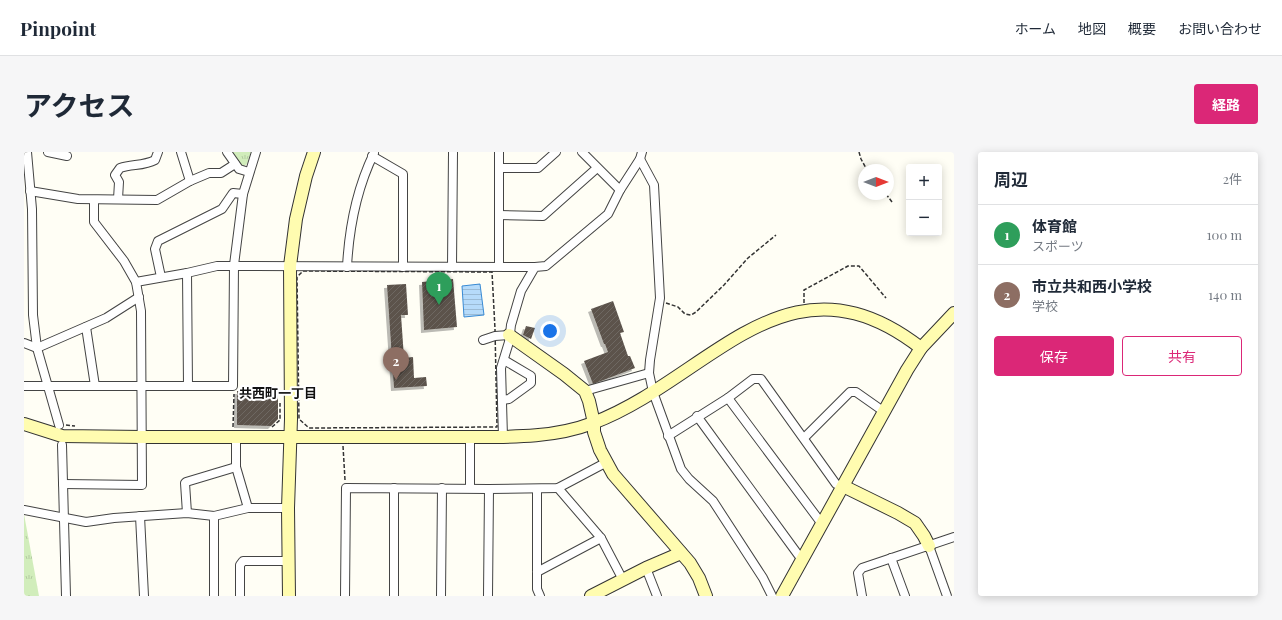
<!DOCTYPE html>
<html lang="ja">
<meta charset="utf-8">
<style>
:root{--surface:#fff;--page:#f6f6f7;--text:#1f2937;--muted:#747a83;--line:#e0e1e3;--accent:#db2777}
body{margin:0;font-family:"Playfair Display","Noto Sans JP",serif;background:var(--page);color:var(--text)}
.controls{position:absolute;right:12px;top:12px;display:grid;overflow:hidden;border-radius:4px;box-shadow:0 2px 10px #0003}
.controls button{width:36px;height:36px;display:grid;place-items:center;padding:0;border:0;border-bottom:1px solid var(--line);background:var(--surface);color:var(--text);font:20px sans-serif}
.compass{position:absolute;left:834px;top:12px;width:36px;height:36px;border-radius:50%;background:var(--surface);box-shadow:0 2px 10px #0003;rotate:90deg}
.you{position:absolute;left:526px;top:179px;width:14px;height:14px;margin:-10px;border:3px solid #fff;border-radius:50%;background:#1a73e8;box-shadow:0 0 0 6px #1a73e833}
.badge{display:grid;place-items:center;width:26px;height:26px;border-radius:50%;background:var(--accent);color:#fff;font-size:13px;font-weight:700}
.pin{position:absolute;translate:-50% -33px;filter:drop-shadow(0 1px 2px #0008)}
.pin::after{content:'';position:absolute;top:21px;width:14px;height:12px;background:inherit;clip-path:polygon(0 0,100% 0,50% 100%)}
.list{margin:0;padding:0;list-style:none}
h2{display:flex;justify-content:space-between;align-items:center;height:52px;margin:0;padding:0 16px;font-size:17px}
h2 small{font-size:13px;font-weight:400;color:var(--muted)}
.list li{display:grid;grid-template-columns:26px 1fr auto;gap:12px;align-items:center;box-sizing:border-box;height:60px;padding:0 16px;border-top:1px solid var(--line)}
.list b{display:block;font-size:15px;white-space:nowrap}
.list p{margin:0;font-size:13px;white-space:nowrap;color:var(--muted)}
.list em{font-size:13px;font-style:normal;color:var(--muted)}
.actions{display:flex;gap:8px;padding:12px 16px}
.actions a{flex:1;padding:9px 0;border:1px solid var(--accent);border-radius:4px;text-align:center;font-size:14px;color:var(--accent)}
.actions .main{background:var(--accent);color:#fff}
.map{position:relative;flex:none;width:930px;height:444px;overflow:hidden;border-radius:4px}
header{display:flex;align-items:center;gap:24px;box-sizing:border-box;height:56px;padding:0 20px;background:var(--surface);border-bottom:1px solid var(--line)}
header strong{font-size:19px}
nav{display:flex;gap:22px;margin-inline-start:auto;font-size:14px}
.intro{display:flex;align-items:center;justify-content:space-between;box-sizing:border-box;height:96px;padding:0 24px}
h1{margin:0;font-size:28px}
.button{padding:10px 18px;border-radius:4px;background:var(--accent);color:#fff;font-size:14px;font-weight:700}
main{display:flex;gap:24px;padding:0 24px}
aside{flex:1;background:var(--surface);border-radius:4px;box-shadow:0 2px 10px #0003}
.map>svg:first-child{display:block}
</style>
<header>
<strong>Pinpoint</strong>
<nav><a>ホーム</a><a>地図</a><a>概要</a><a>お問い合わせ</a></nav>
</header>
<div class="intro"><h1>アクセス</h1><a class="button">経路</a></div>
<main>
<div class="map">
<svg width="930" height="444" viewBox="0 0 930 444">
<defs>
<pattern id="park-tufts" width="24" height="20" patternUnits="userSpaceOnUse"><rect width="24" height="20" fill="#d1edbb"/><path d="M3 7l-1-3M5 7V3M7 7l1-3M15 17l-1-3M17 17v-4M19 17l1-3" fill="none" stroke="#b2caa0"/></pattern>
<pattern id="water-rules" width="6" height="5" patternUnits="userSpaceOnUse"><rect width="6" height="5" fill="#b6dbfa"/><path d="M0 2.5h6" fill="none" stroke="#9bbbd5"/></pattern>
<pattern id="building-hatch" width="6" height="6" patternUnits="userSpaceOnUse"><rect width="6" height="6" fill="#5b534c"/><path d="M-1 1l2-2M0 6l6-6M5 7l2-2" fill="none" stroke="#6e6762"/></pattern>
<filter id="shadow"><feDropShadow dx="-3" dy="3" stdDeviation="0" flood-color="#0004"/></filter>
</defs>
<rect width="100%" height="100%" fill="#fffef5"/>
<g fill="url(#park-tufts)">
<path d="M207,0h20l-4,12 -3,2 -5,-2z"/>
<path d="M0,362l15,82h-15z"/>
</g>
<path fill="url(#water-rules)" stroke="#398bd5" d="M456,132l4,31 -20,2 -2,-31z"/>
<g fill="url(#building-hatch)" filter="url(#shadow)">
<path d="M429,127l4,48 -33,3 -2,-48z"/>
<path d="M382,132l2,31h-7l3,43 9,-1 1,21 12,-1 1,9 -33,2 -7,-103z"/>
<path d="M589,149l11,31 -4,1 8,23h2l5,12 -42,16 -9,-23 24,-9 -3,-8h-1l-13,-35z"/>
<path d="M502,174l9,2 -4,11 -8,-4z"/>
<path d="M213,239h41v28l-7,7 -34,-1z"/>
</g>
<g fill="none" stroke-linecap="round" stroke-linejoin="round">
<defs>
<g id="street">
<path d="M3,0l5,57 1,106 4,33 22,77"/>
<path d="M24,0l19,4"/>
<path d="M157,0l9,29"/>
<path d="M203,0l12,17 10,3"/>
<path d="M558,0l38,38"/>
<path d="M348,4l31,18v93"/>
<path d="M616,7l14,26 6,113 -10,62 -1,13 4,19 28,77 8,10 24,22 50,77 9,18"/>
<path d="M476,16h38l18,-16"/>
<path d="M6,39l48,8 79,1 33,-19 19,-8h12l14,-9"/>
<path d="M94,47l1,-17 -4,-7 5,-7c12,-4 24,-2 35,-8l3,-8"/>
<path d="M475,63l44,1 54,-48"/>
<path d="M475,114v-114"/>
<path d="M323,115c2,-39 10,-79 27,-114"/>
<path d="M428,115l1,-115"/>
<path d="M163,121l1,113"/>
<path d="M137,125l-6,-28 3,-8 64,-32 11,-16 10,1"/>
<path d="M112,130l51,-9 30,-7 318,1"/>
<path d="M62,175l9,59"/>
<path d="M459,188l12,-4 14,-1"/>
<path d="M0,191l13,5 69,-30 33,-21"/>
<path d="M0,234h209l1,-121 9,-71 13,-42"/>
<path d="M561,239l64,-18"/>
<path d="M704,246l94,126"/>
<path d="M478,248l7,-1 22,-16v-7l-27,-16"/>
<path d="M673,264l105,144"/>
<path d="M644,284l60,-38 25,-19h8l75,105 7,2"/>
<path d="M212,285v30l12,41"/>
<path d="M479,285l-2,-69 8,-26 2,-17 10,-34 14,-24 11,-1 62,-52 12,-24 20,-31 2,-7"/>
<path d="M780,286l46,-46h6l27,19"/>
<path d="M38,293l4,151"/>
<path d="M39,332l79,1 -1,-174 -5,-29 -12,-21 -30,-39v-22"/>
<path d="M446,336v-51"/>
<path d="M534,336l43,50 22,42"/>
<path d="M513,337v100l3,7"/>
<path d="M0,358l62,12 28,-4 73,-5 27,3 34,-8h40"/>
<path d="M163,361l-2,-30 1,-1 50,-15"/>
<path d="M116,364l4,80"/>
<path d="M905,394l18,50"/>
<path d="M867,406l14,38"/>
<path d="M622,416l11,28"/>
<path d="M513,420l64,-34"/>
<path d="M190,444v-80"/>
<path d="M216,444v-31l3,-4h45"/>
<path d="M321,444l1,-108 143,1"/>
<path d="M370,444v-108"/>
<path d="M417,444l1,-108"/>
<path d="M464,444l1,-107 69,-1 49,-26"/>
<path d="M838,444l-4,-23 4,-5 92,-31"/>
</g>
<g id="secondary">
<path d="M485,183l55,39 21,17 4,10 5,22v9l6,18 13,24 77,89 9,15 7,18"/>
<path d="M0,272l38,12 81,1h327c41,0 84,1 123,-14 118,-45 194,-179 328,-75"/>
<path d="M819,334l55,27 17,10 9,13 5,10"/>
<path d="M265,444l-1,-88 3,-89 -1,-153 6,-47 10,-43 8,-24"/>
<path d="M567,444l55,-28 35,-15"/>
<path d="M758,444l125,-226 14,-22 33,-35"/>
</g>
</defs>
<use href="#street" stroke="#444" stroke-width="10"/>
<use href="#secondary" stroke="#333" stroke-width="14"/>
<g stroke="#333" stroke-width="1.5" stroke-dasharray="4 2" stroke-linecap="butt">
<path d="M835,0l2,7 6,11"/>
<path d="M862,42l6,8"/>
<path d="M279,119l189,1 3,57 2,98 -188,1 -10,-9 -2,-142z"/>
<path d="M642,151l12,4 7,7 6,1 5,-3 28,-27 24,-27 28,-23"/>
<path d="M780,151v-13l44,-24h11l27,32"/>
<path d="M42,273l9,1"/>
<path d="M209,275l1,-33"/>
<path d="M248,275l8,-7v-17"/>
<path d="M319,294l2,34"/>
</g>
<use href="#street" stroke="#fff" stroke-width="8"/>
<use href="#secondary" stroke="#fffcb0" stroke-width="12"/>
</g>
<g text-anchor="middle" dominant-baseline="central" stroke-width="4" stroke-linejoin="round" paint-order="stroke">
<g font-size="13" font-weight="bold" fill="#111" stroke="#fff">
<text x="254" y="240">共西町一丁目</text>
</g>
</g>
</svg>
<div class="controls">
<button>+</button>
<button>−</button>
</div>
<svg class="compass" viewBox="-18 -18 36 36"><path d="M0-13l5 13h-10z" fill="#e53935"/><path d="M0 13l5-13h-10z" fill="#747a83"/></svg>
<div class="you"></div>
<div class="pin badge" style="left:415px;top:153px;background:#2e9e5b">1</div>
<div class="pin badge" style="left:372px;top:228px;background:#8d6e63">2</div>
</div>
<aside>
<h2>周辺<small>2件</small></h2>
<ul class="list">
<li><span class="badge" style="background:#2e9e5b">1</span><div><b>体育館</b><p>スポーツ</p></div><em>100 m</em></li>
<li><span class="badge" style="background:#8d6e63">2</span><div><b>市立共和西小学校</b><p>学校</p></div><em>140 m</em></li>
</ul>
<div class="actions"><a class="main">保存</a><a>共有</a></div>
</aside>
</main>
